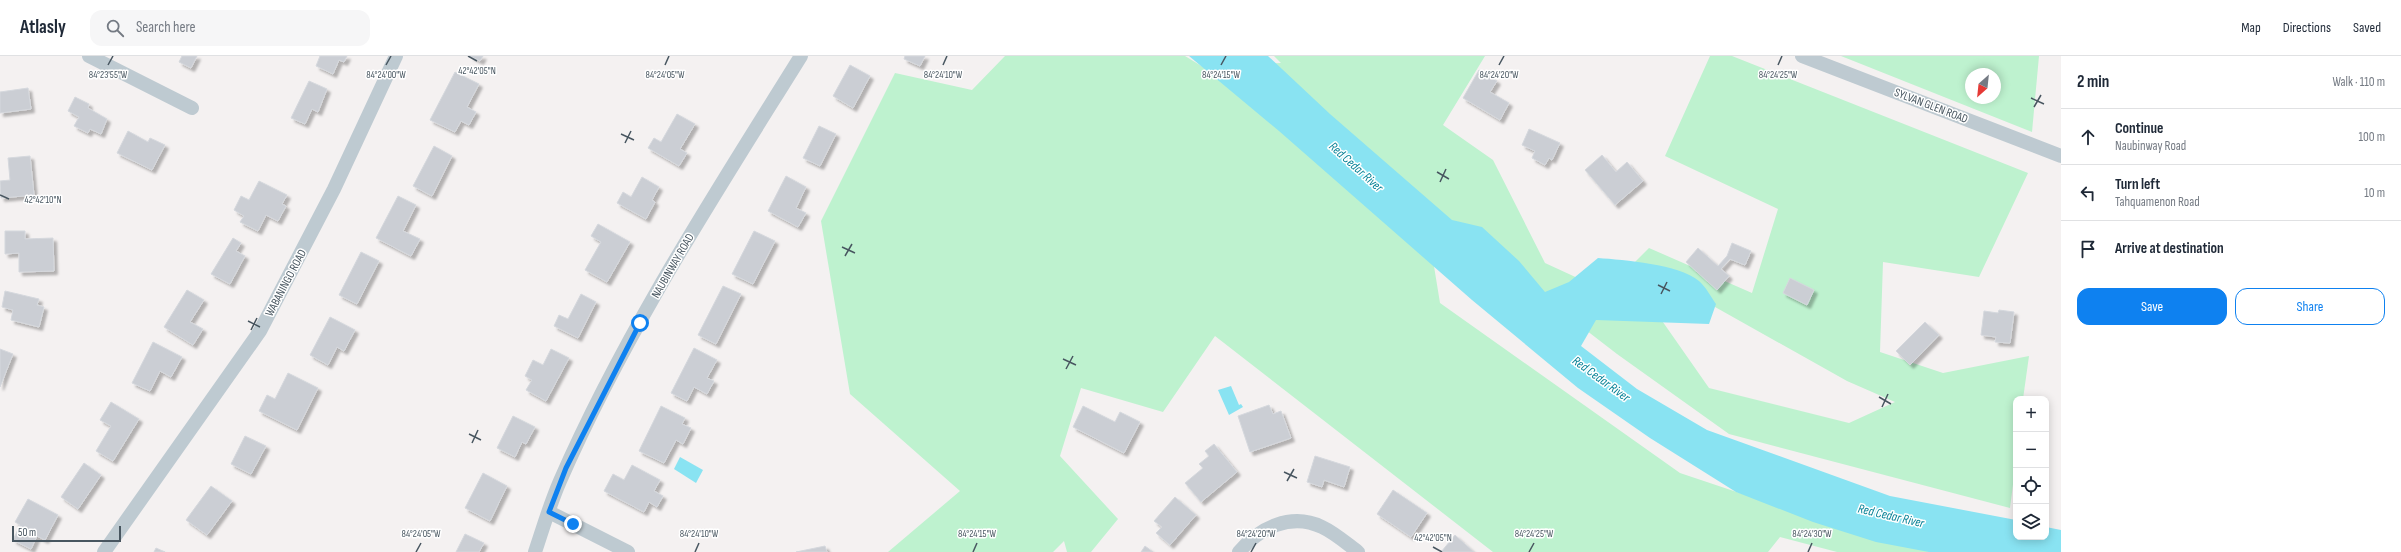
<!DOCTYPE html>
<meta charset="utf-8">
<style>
:root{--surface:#fff;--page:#f6f6f7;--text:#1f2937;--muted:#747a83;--line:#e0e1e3;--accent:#0e81f0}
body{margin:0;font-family:"Sofia Sans Condensed",sans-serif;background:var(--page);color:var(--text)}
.controls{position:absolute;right:12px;bottom:12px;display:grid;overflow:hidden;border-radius:8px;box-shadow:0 2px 10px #0003}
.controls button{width:36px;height:36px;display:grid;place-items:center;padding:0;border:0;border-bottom:1px solid var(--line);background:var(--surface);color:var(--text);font:20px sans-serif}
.compass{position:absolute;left:1965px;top:12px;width:36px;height:36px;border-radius:50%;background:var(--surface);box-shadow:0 2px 10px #0003;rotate:207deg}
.scale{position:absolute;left:12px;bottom:10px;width:109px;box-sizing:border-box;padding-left:4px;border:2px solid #485660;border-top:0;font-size:11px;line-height:14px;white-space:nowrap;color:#485660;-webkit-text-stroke:3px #fff;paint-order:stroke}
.stop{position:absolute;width:12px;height:12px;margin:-9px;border:3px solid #0e81f0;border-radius:50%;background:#fff}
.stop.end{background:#0e81f0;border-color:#fff;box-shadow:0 1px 4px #0008}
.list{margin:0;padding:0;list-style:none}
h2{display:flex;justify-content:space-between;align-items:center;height:52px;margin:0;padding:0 16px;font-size:17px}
h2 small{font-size:13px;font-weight:400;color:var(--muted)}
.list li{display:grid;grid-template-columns:26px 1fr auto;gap:12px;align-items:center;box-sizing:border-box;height:56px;padding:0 16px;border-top:1px solid var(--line)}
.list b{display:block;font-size:15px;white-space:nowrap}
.list p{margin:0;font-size:13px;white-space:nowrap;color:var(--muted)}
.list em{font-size:13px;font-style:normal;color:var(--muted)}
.actions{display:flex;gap:8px;padding:12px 16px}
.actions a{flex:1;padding:9px 0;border:1px solid var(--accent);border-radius:12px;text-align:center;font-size:14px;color:var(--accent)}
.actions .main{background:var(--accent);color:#fff}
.icon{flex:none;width:22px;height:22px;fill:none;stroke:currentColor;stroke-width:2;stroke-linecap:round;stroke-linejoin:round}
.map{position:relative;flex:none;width:2061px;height:496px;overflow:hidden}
header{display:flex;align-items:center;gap:24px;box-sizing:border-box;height:56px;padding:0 20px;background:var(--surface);border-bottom:1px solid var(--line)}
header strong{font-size:19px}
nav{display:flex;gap:22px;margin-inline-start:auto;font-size:14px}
.search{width:280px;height:36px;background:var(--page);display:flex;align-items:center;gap:10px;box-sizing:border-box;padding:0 14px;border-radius:12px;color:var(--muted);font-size:15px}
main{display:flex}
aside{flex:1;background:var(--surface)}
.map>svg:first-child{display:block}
</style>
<header>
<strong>Atlasly</strong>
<div class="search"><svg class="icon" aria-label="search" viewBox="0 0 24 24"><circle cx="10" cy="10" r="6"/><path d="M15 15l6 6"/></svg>Search here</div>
<nav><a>Map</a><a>Directions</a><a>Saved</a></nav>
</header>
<main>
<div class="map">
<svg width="2061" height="496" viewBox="0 0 2061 496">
<defs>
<filter id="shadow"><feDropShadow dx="3.5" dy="3.5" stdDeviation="1" flood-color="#0004"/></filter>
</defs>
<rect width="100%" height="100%" fill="#f4f1f1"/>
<g fill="#bef2cf" fill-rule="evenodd">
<path d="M1005,0h180l18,11 78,-4 -7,-7h211l-42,69 50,35 52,103 113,52 51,73 140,35 46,-21 -48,-21 -212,-119 14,-14 103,45 26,-84 -113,-53 45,-100h22l296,117 -49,104 -96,-15 -3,90 63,21 86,-17 -6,43h-7v62l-6,47 -281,-74 -112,-80 -193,-149 16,98 240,170 176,59 99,20h-118l-57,-15 -12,15h-275l-278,-216 -52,76 -82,-24 -21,68 58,63 -27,33h-24l-3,-11 -11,11h-165l72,-61 -110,-97 -29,-173 74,-148 77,17z"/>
<path d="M1841,0h198l-7,76zM1971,18h24v24h-24z"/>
</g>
<g fill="#89e3f2">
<path d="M1189,0h79l62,58 122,106 30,7 37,34 26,31 24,-10 29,-24c26,2 81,6 101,23 7,6 12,16 17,23l-7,20 -113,-4 -15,26 56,43 70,41 183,66 126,24v17h30v-10l15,3v22h-132l-53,-10 -63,-20 -77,-30 -86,-54 -72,-50 -106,-88 -193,-169z"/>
<path d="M1231,330l8,19 2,-1 2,3 -14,8 -11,-25z"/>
<path d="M680,401l23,13 -7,13 -22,-14z"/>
</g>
<g fill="#cbced4" stroke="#d5d8dd" filter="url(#shadow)">
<path d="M182,0h15l-6,12 -12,-6z"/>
<path d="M320,0h27l-3,6 -5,-2 -6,14 -17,-8z"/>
<path d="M470,0h13l-3,5z"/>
<path d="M905,0h20l-5,10 -16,-7z"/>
<path d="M850,9l20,11 -17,32 -20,-12z"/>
<path d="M1479,14l18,11 -7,11 19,11 -9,17 -37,-22z"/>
<path d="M455,16l24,12 -12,23 9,5 -7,13 -8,-4 -6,11 -25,-12z"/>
<path d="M309,25l18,8 -9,23 -6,-3 -7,15 -14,-6z"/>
<path d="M28,32l3,21 -31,4v-21z"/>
<path d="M75,41l14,7 -1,4 19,11 -6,15 -11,-5 -2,4 -14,-7 5,-9 -11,-6z"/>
<path d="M677,58l18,10 -15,25 7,4 -8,13 -31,-18 6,-10 7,4z"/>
<path d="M819,70l17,8 -16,32 -17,-8z"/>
<path d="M1529,73l31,14 -8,17 -3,-2 -4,7 -13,-7 3,-7 -13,-6z"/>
<path d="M128,75l20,11 2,-4 15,7 -13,25 -35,-17z"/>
<path d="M434,90l18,10 -20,40 -19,-10z"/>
<path d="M1602,99l14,17 11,-10 16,19 -28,24 -30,-35z"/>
<path d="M30,100l4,39 -33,3 -1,-17 10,-1 -2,-22z"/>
<path d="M786,120l20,11 -10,21 10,5 -8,14 -30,-16z"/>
<path d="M642,121l17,10 -7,13 3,2 -9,17 -29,-16 6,-11 8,5z"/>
<path d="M259,125l28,14 -5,9 4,2 -8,15 -12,-6 -8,16 -18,-9 4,-6 -10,-6 7,-14 8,4z"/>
<path d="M398,140l18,9 -13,26 17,8 -9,17 -35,-18z"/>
<path d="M598,168l32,18 -23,40 -22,-12 16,-28 -10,-6z"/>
<path d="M5,175h20v8l28,-1 1,33 -35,1v-19l-14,1z"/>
<path d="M754,175l21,10 -22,43 -21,-10z"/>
<path d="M233,182l8,5 -5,8 9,5 -15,28 -19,-10z"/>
<path d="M1732,187l19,8 -6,14 -15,-6 -9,10 8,7 -12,14 -31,-28 12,-14 20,18 9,-10z"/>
<path d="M361,196l18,9 -22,43 -18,-9z"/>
<path d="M1790,222l24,12 -7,15 -24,-12z"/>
<path d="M723,230l18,8 -25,50 -18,-9z"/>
<path d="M187,234l17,10 -14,22 13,7 -10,16 -29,-18z"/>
<path d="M5,235l34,8 -2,6 7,2 -5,20 -28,-7 2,-10 -11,-3z"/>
<path d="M581,238l15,8 -18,36 -24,-12 5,-11 9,4z"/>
<path d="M1999,254l15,2 -4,31 -15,-1 1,-5 -15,-2 3,-24 14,2z"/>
<path d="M330,261l25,13 -11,21 -7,-4 -9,18 -18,-10z"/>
<path d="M1925,266l14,13 -29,30 -14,-14z"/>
<path d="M153,286l29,15 -11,20 -11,-6 -10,20 -18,-8z"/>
<path d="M694,292l23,12 -10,18 7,3 -7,13 -13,-7 -7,14 -16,-8z"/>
<path d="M0,293l13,5 -13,33z"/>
<path d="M551,293l18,9 -23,43 -20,-11 6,-10 -7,-4 8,-16 10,5z"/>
<path d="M288,317l30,15 -21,42 -38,-19 8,-16 8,4z"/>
<path d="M111,346l28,17 -26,42 -17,-10 15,-25 -11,-6z"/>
<path d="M1269,349l4,9 8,-3 10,27 -41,14 -12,-36z"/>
<path d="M661,350l24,12 -3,6 9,4 -8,16 -7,-4 -12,23 -25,-12z"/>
<path d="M1083,350l32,16 5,-10 20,10 -16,31 -51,-26z"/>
<path d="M513,360l22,11 -9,17 -4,-2 -7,15 -18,-9z"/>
<path d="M245,380l21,10 -15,28 -20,-10z"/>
<path d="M1214,388l23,28 -36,30 -16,-19 18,-15 -4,-4 10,-8 -4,-5z"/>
<path d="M1315,400l35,11 -6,20 -20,-7 -2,7 -15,-5z"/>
<path d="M84,407l17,12 -23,34 -17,-12z"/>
<path d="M632,409l28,15 -6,11 9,5 -6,11 -8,-5 -5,10 -40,-21 9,-17 11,6z"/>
<path d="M483,417l24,13 -17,35 -25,-13z"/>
<path d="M211,430l21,15 -25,34 -21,-15z"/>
<path d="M1393,434l34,23 -16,24 -34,-23z"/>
<path d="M1175,441l21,18 -26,30 -14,-12 6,-6 -8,-6z"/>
<path d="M28,443l30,16 -13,25 -8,-4 -6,13 -18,-9 7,-15 -5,-3z"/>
<path d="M465,478l19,9 -5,9h-23z"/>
<path d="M1455,479l19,17h-33z"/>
<path d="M825,490l2,6h-31z"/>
<path d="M1145,490l8,6h-12z"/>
<path d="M156,492l9,4h-11z"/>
</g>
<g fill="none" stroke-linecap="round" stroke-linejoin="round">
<g stroke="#becad1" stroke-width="14">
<path d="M89,0l103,52"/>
<path d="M1802,0l259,100"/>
<path d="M549,456l79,40"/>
<path d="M104,496l156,-221 74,-142 62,-133"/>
<path d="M535,496c8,-24 15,-48 25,-71 65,-149 155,-287 241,-425"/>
<path d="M1239,496c20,-24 52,-40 83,-25 13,6 24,16 36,25"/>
</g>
</g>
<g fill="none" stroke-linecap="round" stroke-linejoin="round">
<path stroke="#0e81f0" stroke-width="5" d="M573,468l-24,-12 17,-44 74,-145"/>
</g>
<path fill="none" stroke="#485660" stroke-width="1.5" d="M468,0l9,5M108,9l5,-9M386,9l5,-9M665,9l4,-9M943,9l4,-9M1221,9l5,-9M1499,9l5,-9M1778,9l4,-9M2031,42l13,6M2034,51l7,-12M621,78l13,6M625,87l6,-12M1437,116l12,7M1440,126l6,-13M0,139l9,4M842,191l13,6M845,200l7,-12M1658,229l12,6M1661,238l6,-12M248,265l12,6M251,274l6,-12M1063,303l13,6M1066,313l7,-13M1879,341l12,7M1882,351l6,-13M469,378l12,6M472,387l6,-13M1284,416l13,6M1287,425l7,-12M1433,491l9,5M416,496l5,-9M695,496l4,-9M973,496l4,-9M1251,496l5,-9M1529,496l5,-9M1808,496l4,-9"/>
<g text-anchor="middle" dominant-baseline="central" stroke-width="3" stroke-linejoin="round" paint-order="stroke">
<g font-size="12" fill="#485660" stroke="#fff">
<text transform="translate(1931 50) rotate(21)">SYLVAN GLEN ROAD</text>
<text transform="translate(673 210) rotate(-60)">NAUBINWAY ROAD</text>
<text transform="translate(286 227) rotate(-62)">WABANINGO ROAD</text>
</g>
<g font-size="13" font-style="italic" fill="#078296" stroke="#fff">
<text transform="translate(1356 111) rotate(42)">Red Cedar River</text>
<text transform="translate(1601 323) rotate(36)">Red Cedar River</text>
<text transform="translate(1891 460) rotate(13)">Red Cedar River</text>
</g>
</g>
<g font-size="10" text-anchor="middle" fill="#485660" stroke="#fff" stroke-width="3" stroke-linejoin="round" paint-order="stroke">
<text x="477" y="18">42°42'05"N</text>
<text x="108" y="22">84°23'55"W</text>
<text x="386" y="22">84°24'00"W</text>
<text x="665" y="22">84°24'05"W</text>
<text x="943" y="22">84°24'10"W</text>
<text x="1221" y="22">84°24'15"W</text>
<text x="1499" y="22">84°24'20"W</text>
<text x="1778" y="22">84°24'25"W</text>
<text x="43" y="147">42°42'10"N</text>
<text x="421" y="481">84°24'05"W</text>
<text x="699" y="481">84°24'10"W</text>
<text x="977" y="481">84°24'15"W</text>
<text x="1256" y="481">84°24'20"W</text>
<text x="1534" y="481">84°24'25"W</text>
<text x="1812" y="481">84°24'30"W</text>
<text x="1433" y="485">42°42'05"N</text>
</g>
</svg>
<div class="controls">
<button>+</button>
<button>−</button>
<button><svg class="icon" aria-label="locate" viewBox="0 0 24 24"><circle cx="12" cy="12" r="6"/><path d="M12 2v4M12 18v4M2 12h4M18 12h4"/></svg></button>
<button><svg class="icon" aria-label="layers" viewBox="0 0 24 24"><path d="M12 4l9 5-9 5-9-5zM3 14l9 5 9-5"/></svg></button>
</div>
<svg class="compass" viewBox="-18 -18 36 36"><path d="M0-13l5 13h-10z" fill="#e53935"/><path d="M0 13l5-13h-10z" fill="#747a83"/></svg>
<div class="scale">50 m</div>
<div class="stop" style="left:640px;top:267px"></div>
<div class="stop end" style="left:573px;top:468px"></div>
</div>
<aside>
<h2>2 min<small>Walk · 110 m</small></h2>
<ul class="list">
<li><svg class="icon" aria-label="ahead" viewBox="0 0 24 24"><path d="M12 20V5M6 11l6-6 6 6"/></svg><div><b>Continue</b><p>Naubinway Road</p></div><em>100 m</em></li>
<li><svg class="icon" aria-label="left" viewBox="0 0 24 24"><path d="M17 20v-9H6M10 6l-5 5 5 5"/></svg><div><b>Turn left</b><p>Tahquamenon Road</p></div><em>10 m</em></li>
<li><svg class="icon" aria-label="arrive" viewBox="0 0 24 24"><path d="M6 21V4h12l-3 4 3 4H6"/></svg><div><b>Arrive at destination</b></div></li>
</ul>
<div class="actions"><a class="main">Save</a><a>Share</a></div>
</aside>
</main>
